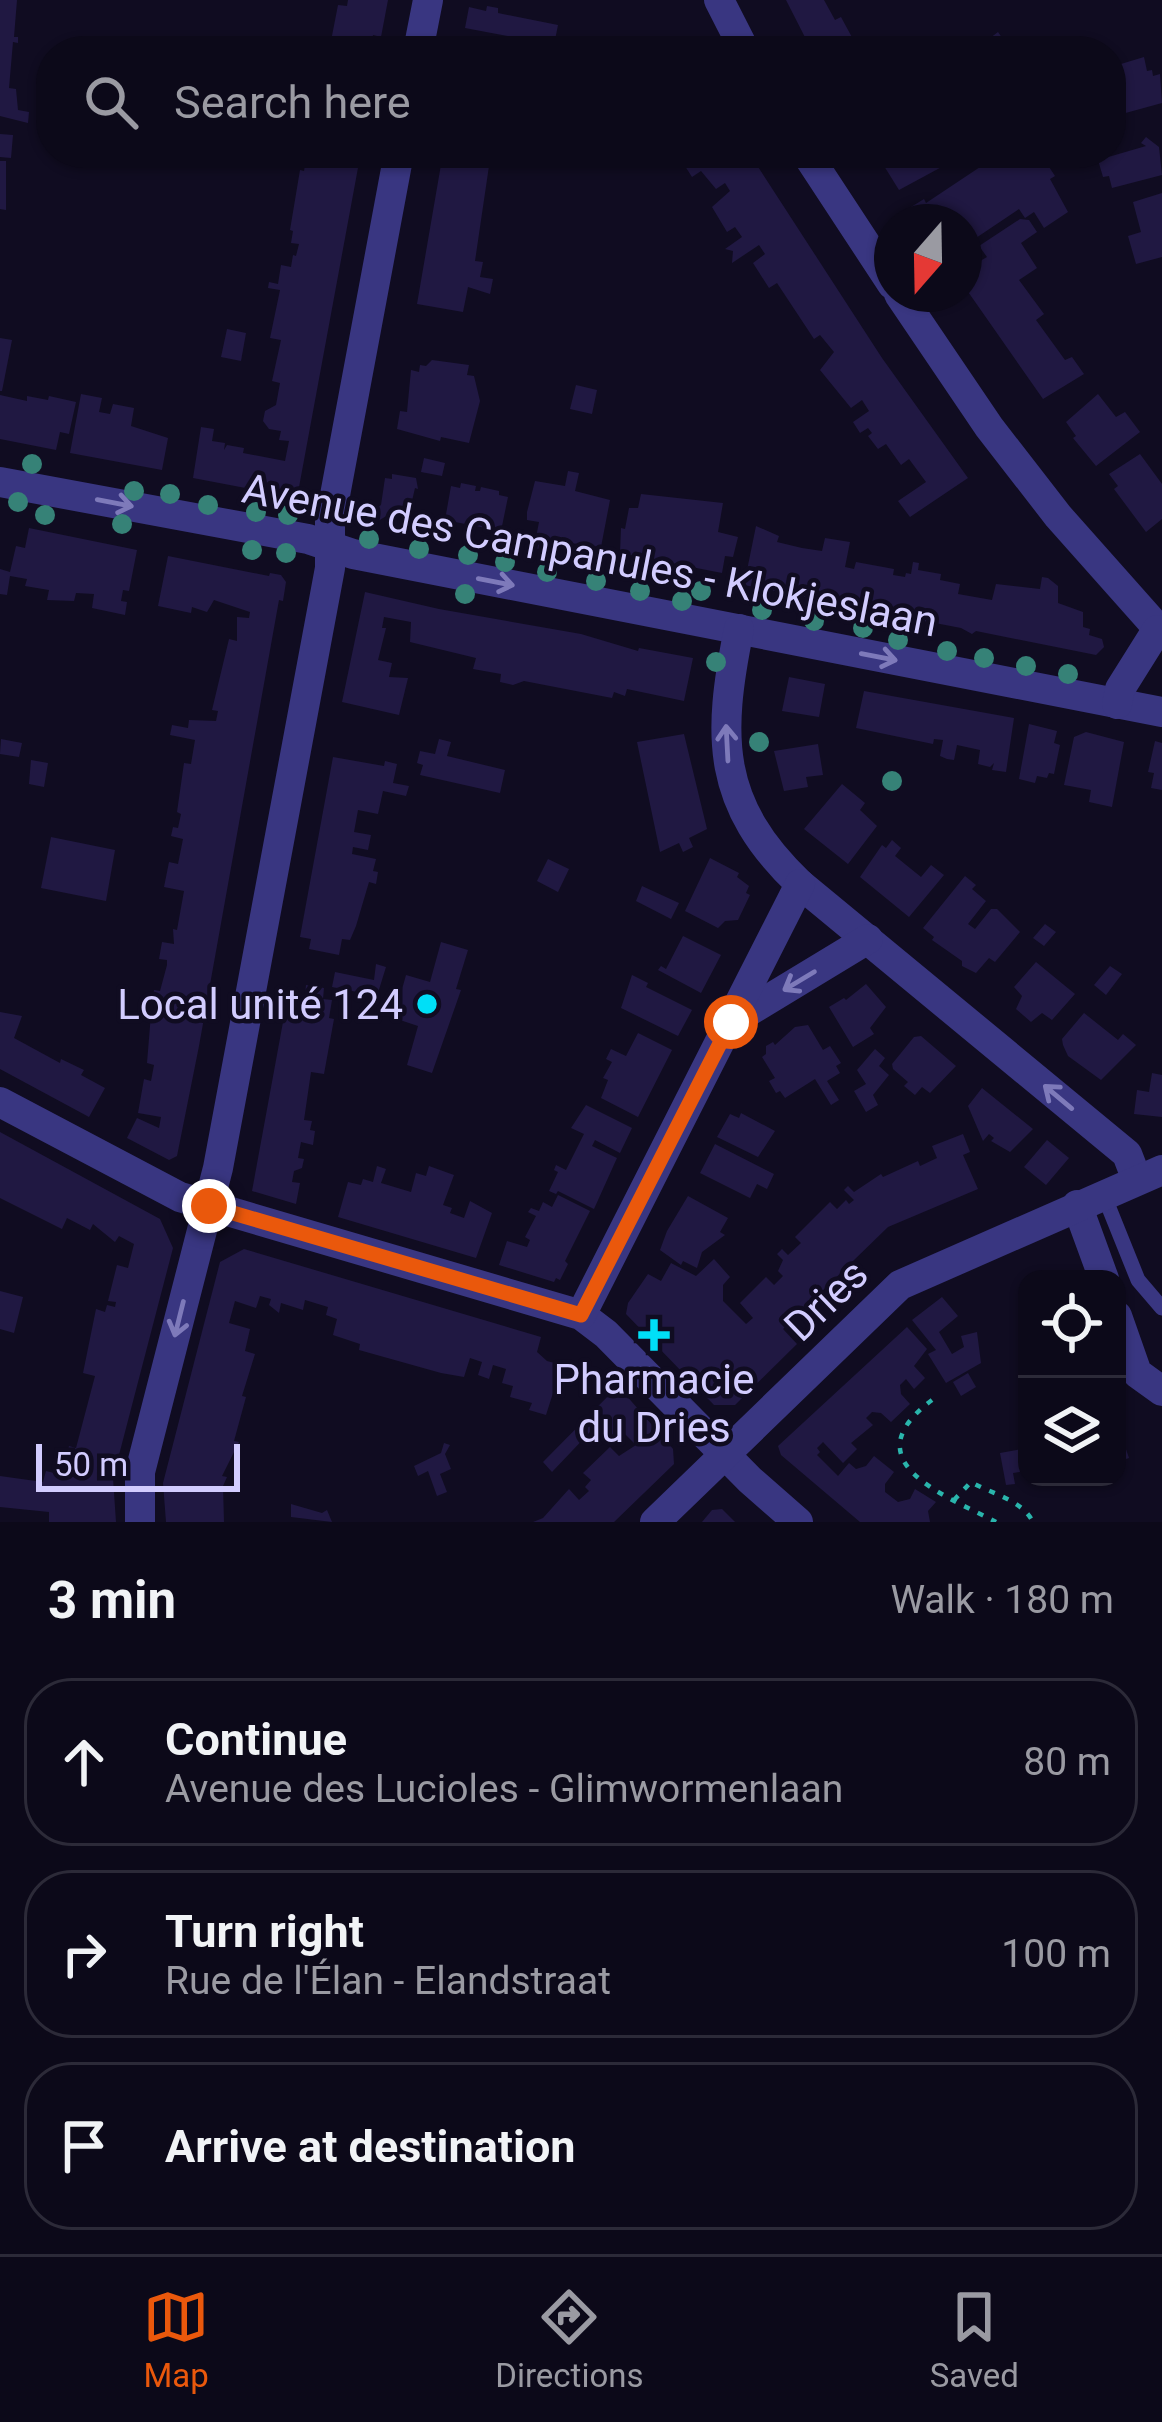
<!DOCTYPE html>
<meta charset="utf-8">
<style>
:root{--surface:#0c0919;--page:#1a1726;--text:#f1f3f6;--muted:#9a9aa2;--line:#2c2a38;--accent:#ea580c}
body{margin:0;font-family:Roboto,sans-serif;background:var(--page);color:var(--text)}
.controls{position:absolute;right:36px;bottom:36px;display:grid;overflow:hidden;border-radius:24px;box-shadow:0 3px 9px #0004}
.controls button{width:108px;height:108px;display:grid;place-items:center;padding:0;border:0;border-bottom:3px solid var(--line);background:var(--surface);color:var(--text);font:60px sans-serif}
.compass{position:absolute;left:874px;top:204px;width:108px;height:108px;border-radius:50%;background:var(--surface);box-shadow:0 3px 9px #0004;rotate:200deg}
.scale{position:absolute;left:36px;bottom:30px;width:204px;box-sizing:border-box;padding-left:12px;border:6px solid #d2ccff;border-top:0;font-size:33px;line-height:42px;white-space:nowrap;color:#d2ccff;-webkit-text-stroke:9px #100c21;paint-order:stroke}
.stop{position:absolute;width:36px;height:36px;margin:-27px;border:9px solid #ea580c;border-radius:50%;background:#fff}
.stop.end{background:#ea580c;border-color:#fff;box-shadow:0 3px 12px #0008}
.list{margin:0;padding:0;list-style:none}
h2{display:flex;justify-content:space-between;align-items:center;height:156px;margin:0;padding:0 48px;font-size:51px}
h2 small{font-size:39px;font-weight:400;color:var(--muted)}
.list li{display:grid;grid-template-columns:78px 1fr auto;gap:36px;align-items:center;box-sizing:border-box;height:168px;margin:0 24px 24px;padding:0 24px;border:3px solid var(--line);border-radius:48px}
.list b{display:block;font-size:45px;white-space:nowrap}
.list p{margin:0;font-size:39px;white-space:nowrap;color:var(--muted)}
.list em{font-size:39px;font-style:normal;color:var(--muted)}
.icon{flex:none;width:66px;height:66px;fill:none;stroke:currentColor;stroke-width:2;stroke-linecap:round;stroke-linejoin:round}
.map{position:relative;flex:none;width:1162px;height:1522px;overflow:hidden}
.search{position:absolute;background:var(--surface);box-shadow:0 3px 9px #0004;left:36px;right:36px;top:36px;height:132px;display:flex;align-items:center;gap:30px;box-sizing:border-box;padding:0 42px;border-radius:48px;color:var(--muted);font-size:45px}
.sheet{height:732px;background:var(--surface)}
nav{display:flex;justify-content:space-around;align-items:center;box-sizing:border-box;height:168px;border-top:3px solid var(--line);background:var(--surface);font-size:33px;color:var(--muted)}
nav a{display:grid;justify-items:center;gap:6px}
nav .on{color:var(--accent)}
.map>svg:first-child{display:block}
</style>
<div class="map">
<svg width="1162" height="1522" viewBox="0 0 1162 1522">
<rect width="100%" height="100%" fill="#100c21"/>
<g fill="#201842">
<path d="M0,0h17l-3,37h4v6l-5,-1 -4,46 7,1 2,21 11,2 -1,11 -28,-7z"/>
<path d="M348,0h40l-7,37 -8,-2 -2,16 -41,-5 8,-41 9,1z"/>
<path d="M786,0h38l11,20 6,-3 13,24 -19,10h-23z"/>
<path d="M487,6l11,2v5l60,12 -4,20 -89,-17 4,-21 17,4z"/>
<path d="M998,32l7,10 6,9 -13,-3 -4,3 -8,-10z"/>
<path d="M666,36l22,3 -2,12h-22z"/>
<path d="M1144,57l3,14 5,-1 1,6 7,-2 2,29 -51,14v-50z"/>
<path d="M0,134l13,1 -2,23 -11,-1z"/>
<path d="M1146,137l13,10 3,28 -50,13 -3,-12 -6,1 -5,-17 48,-14 -5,-3z"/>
<path d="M303,153l57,4 -63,341 -104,-20 8,-51 13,2 -2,12 13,2 -1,7 3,-5 17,3 -1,5 42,8 4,-20 -10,-1 2,-9 -12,-2 -6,-8 2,-10 11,-6 4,-22 -8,-2 9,-41 -11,-2 10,-48 -12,-2 1,-6 9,2 3,-19 10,2 2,-12 3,1 3,-12 -8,-1 2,-12 -3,-1 10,-60 4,1 2,-13z"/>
<path d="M443,153h65l-1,6 8,1 -1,8 -25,-2 -14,95 8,1 -3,15 13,2 -3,15 -22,-7 -5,25 -46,-8z"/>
<path d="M678,153h71l133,205 86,120 -58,39 -12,-16 28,-19 -17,-23 -8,6 -15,-21 -8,5 -10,-13 4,-3 -4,-5 -8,5 -7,-11 16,-11 -7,-11 -11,8 -31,-38 14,-18 -14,-17 -6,4 -37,-56 -8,5 -16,-25 12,-9 -6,-9 -27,18 1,-12 -8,-2 17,-12 -7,-10 -8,5 -15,-25 18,-16 -5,-8 -9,6 -15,-18 -9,6 -9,-14 -7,4z"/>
<path d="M876,153h66l7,10 -50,27z"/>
<path d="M983,153h57l15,23 -5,3 18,33 -24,16 -10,-16 -9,6 -6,-9 -55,37v-24h-43l-10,-15 13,-8 2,4 63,-42z"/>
<path d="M0,161h6v49l-6,-1z"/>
<path d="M1162,193v64l-26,7 -8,-28 13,-4 -8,-30z"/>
<path d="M1020,219l9,1 8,12 -16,11 16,25 -18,12 25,34 -8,6 29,40 7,-3 12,17 -41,25 -79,-113v-31l8,-6 8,12 7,-4 -8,-11z"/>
<path d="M227,329l19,4 -5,28 -20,-4z"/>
<path d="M0,338l12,2 -10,51h-2z"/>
<path d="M432,360l37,5 -2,10 7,1 6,25 -11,42 -28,-6 -1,4 -43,-12 3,-18 7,1 4,-42 8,2 1,-7 6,1z"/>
<path d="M576,385l21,5 -5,24 -22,-5z"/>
<path d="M81,394l21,4 -3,14 11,2 3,-10 21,4 -3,18 37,12 -6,32 -92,-17z"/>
<path d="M1098,394l18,23 9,-5 15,20 -44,34 -23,-28 3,-2 -10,-14z"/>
<path d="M0,395l27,6v-5l21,4 1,-4 27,6 -7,32 -9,-2 -4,18 -56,-11z"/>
<path d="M1140,454l22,30v35l-16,13 -32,-43 4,-3 -9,-12z"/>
<path d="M424,458l21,5 -3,13 -21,-4z"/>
<path d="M568,471l11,2 -4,18 35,9 -9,47 -46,-6 -2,11 -19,-4 5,-26 -12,-2v-8l8,-31 30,5z"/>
<path d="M392,474l24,4 2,11 -3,-1 -7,30 -20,-3 -10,6 -7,-9 10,-7 4,-27 7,1z"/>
<path d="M461,483l15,3 -1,5h5l1,-4 18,4v4l9,2 -7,34 -56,-11 6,-34 9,2z"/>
<path d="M641,494l82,9 -5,29 20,5 -5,20 -8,-1 -3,17 -102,-20 1,-25 4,1 4,-21h9z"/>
<path d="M756,526l23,10 -2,6 25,6 20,3 3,-13 25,4 -5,25 9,2 2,-7 38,7 -1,6 12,2 1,-4 5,1 2,-12 6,1 -1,7 23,4 -1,6 20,4 -2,10 34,6 4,-16 44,5 2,-12 6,1 10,8v17l25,9v15l7,2 -1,6 13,4 2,8 -8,8 -120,-24 -4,3 -11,-6 -26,-5 -2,4 -8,-6 -181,-36z"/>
<path d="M29,528l108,22 -8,41 -6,-1 -2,11 6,1 -2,13 -33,-7 2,-14 -18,-1 -2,8 -27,-1 2,-10 -24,-4 2,-7 -17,-3 -3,19 -7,-1v-25l10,3 6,-26 9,2z"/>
<path d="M168,556l101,20 1,-3 11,2 5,7 -3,19 -4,-1 -80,446 -22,110 -8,4 -42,-22 10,-20 22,10 2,-11 -23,-4 6,-34 7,2 3,-16 -7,-2 4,-49 12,2 2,-12 -13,-2 2,-12 6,1 7,-26v-5l-8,-1 3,-17 12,2 -1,-15 4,1 7,-39 -20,-4 5,-25 9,2 5,-25 -12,-3 2,-9 5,1 3,-14 -4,-2 7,-49 7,1 4,-24 -25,-5 2,-10 16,3 1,-8 27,1 2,-10 -6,-1 17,-71 8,2v-24l12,1 1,-6 -36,-12 -7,12 -15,-5 -1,6 -33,-7z"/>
<path d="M365,592l74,17 142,25 57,17 1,-3 54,10 -9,43 -57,-12 -2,7 -11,-4 -2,6 -88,-17 -11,4 -13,-3 1,-8 -28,-5 3,-11 -66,-16 1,-20 -27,-5 -2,11h4l-8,32 14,3 -3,14 19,1 -9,37 -57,-13z"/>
<path d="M789,677l36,7 -6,33 -37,-6z"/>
<path d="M864,691l150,27 -8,54 -14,-2 2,-7 -4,4 -12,-3 2,-14 -23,-5 -3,15 -7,-1 -7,-3 3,-16 -9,-1 -1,5 -77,-16z"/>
<path d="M1029,724l28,7 -3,12 6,2 -6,29 -5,-1 -2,5 -10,-2 -2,7 -16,-4z"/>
<path d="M1086,732l38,10 -12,65 -23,-5 2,-12 -27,-5 10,-48z"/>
<path d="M684,734l23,95 -18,9 4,9 -10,5 -4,-9 -19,9 -23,-110z"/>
<path d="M1,739l21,4 -3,14 -19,-3z"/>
<path d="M439,739l12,3 -4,14 58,14 -5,23 -80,-18 3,-10 -6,-2 3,-12 15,3z"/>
<path d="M1155,741l7,2v47l-11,-2 3,-15 -6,-1z"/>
<path d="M818,744l5,31 -17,2 2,10 -24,4 -10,-40z"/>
<path d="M333,757l51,9 1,-5 12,3 -4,19 16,3 -3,10 -23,-5 -5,23 -20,-4 -4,22 17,3 -3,15 -15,-3 -1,7 24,5 -3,12 5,1 -2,12 -7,-2 -13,44 -6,14 -8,-1 -3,16 -30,-6 2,-10 -11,-2z"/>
<path d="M31,760l17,3 -4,24 -15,-3z"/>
<path d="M842,784l23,19 -5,7 17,16 -29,38 -44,-35z"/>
<path d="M51,837l64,13 -9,51 -65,-13z"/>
<path d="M892,840l9,8 -6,8 26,21 10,-12 13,10 -35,42 -49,-40 22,-32 4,3z"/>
<path d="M710,858l29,15 -2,4 12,9 -3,7 4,2 -12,25 -13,1 -7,7 -33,-17z"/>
<path d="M548,859l21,10 -11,23 -21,-11z"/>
<path d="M965,876l11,9 -4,4 14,12 -18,23 7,5 16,-20h6l23,23 -25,30 -6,-4 -13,15 -14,-7v-5l-30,-21 2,-3 -11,-9z"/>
<path d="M642,886l37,17 -8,16 -35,-18z"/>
<path d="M1045,924l11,8 -12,14 -11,-8z"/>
<path d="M683,936l38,19 -20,38 -43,-23 3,-4 5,3z"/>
<path d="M441,942l27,8 -12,39 5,1 -29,83 -25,-8 11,-39 -24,-8 12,-43 24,7z"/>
<path d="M1036,962l39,32 -23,26 -10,-7 -11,9 -15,-13 6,-13 -8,-9z"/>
<path d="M376,964l10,3 -9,29 -45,-9 3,-15 39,8z"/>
<path d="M1110,966l12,8 -16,21 -12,-10z"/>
<path d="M632,975l16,8 -2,4 46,23 -14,26 -57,-28z"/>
<path d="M866,984l20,23 -16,21 4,6 -21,13 -24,-40 15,-9 2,2z"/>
<path d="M306,985l18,3 -1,11 9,1 -3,18 5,1 -10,55 -13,-2 -7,48 8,1 -2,9 5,1 -2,14 -12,-3 -3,16 6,1 -2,9 -8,3 -2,11 8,1 -4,21 -44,-13 31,-169 -1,-10 3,1 4,-21 16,4z"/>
<path d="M0,1012l22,4 -8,22 46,25 1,-4 23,11 -3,5 24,13 -16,29 -89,-48z"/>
<path d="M1084,1013l34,27 5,-6 13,11 -35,35 -33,-24 -5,-11 -1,-6z"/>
<path d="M808,1025l15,25 7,-4 11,17 -5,3 4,7 -13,8 12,19 -8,5 -16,-26 -30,19 -5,-7 -4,2 -7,-12 6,-3 -13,-21 4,-3v-8l7,-4 2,3 20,-18z"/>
<path d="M638,1033l34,17 -34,67 -37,-19 7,-18 -5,-2 9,-16 -6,-3 5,-10 15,7z"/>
<path d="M921,1036l35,30 -26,27 -8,-6 -7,8 -11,-9 4,-4 -15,-13 -1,-5 22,-27z"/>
<path d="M875,1049l10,9 -6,8 10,9 -16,20 5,10 -12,7 -12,-21 12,-7 -9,-14z"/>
<path d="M1152,1073l10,2v42l-28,-3 3,-24 12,2z"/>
<path d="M982,1088l51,41 -23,23 -19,-11 3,-3 -5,-4 -6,7 -15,-35z"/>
<path d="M586,1105l46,23 -12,25 -25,-13 -3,6 25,12 -23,51 -36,-18 -2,3 -7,-3 9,-19 -4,-2 2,-5 10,5 18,-36 -13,-6z"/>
<path d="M741,1113l34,18 -17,26 -41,-20 13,-23 9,4z"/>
<path d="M0,1132l160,87 13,29 -60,230 3,44h-67v-10l-49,-5v-31l43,6 3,-11 8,2 6,-21 7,2 2,-8 7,2 19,-72 -12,-3 13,-64 9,3 2,-7 8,2 1,-5 -8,-1 9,-36 11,3 6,-24 -15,-8 -4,6 -22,-18 -3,6 -23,-12 -5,11 -62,-31z"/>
<path d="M963,1134l7,18 -7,3 15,34 -90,38 -105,102 14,15 -62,61h-21l-88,-91 2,-11 20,-29 13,7 10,-18 25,13 18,-17 16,18 -7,8v16l23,23 7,-6 -13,-15 26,-26 8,8 9,-9 -5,-5 5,-11 -6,-6 5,-5 6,6 13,-12 -6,-6 35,-35 7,7 9,-9 3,4 5,-4 -10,-10 4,-4 6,6 27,-18 2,3 35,-16 2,5 17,-8 -5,-12z"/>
<path d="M1047,1140l22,18 -23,27 -22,-18z"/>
<path d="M715,1144l59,30 -7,15 -10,-5 -7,14 -50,-25z"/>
<path d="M377,1166l9,3 -5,14 30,9 5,-19 10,3 3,-10 25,9 -11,30 9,3 -2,5 14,5 6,-17 22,12 -16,45 -138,-41 10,-35 13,3 2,-6 10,3z"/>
<path d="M558,1195l32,16 -25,50 3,3 -8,16 -4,-2 -2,4 -55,-17 8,-24 20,6 3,-7 -5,-3 11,-21 -8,-4 3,-4 8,3 4,-9 9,5z"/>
<path d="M688,1196l40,22 -8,14 5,3 -23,17 -5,16 -14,-7 -2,4 -21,-15 7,-19z"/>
<path d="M244,1249l297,88 -4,15 10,9 15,4 -16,50 -17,-5 3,-7 -22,-6 3,-11 -11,-3 4,-14 -13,-4 -4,14 -11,-4 4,-13 -12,-4 -6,19 -23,-4 -82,-23 1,-6 -27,-9 4,-16 -11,-4 2,-8 -23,-7 -2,10 -22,-7 -2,10 -10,-8 2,-6 -11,-3 -4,12 -21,-7 -6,22 21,6 -5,22 10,3 -13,42 4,1 -12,44 5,1 -17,34 5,1 -4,9 1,36h-58l-3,-39 57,-221z"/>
<path d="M0,1291l23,6 -9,36 -14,-4z"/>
<path d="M942,1297l16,19 -19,16 13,22 12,-7 -3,-11 16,-4 4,31 -35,20 -18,-29 8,-4 -24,-30z"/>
<path d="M907,1327l20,22 -13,17 11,12 -11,11 -8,-10 -6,6 1,9 9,10 -19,18 -10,-9 -9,-1 -6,6 7,7 -22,18 6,6 -14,14 -20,-21 -6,6 3,4 -3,3 21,21 11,-13 7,6 10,-3 8,-10 20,16 -9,12v8l13,10 12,-3 5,-10 21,13 -8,9 2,11h-70l-79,-67 -3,-9z"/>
<path d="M968,1373l8,14 -15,9 -8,-14z"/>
<path d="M618,1386l55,63 1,15 -60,58h-81l10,-4 26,-29 10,11 10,-9 -4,-4 6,-7 -8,-7 27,-26 9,9 17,-11 -14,-14 -9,10 -9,-9 -9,4 -5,-4 -38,40 -9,-10z"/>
<path d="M1117,1423l12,35 -12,4z"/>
<path d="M444,1443l6,2 -5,9 6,15 -11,5 7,18 -10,4 -9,-25 -10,5 -4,-10 27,-13z"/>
<path d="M1027,1448v23l-14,2 2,11 -9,1 -6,-32z"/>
<path d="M291,1504l31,9 5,-3 5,12 -41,-5z"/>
<path d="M722,1509l13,13h-33l10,-12z"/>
</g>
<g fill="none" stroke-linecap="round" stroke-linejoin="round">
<g stroke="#2ab5ac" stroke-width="4.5" stroke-dasharray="6 9" stroke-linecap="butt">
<path d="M932,1400c-81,61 10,94 64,122"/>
<path d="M954,1500l17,-18c21,12 51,18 62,40"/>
</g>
<path stroke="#393681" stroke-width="15" d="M1103,1193l35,87 24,28"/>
<g stroke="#393681" stroke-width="30">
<path d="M719,0l26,51"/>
<path d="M418,51l10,-51"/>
<path d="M806,153l86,131"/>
<path d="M899,294l90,133 69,89 104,117"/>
<path d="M0,482l308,57 45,15 809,158"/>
<path d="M739,629c-22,108 -23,175 61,255l327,270 10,26"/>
<path d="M1117,704l3,-15 37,-59"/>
<path d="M731,1022l137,-83"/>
<path d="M0,1102l180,95 401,118 25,19 144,146 48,42"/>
<path d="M1077,1205l27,74"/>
<path d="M581,1315l219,-431"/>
<path d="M1117,1316l20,57 25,18"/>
<path d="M140,1522v-50l78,-304 112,-600v-46l69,-369"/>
</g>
<path stroke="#393681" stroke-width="30" d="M655,1522l245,-237 262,-115"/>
</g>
<g fill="#368277">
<circle cx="32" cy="464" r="10"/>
<circle cx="134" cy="491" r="10"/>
<circle cx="170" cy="494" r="10"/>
<circle cx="18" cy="502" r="10"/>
<circle cx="208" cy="505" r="10"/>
<circle cx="256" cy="512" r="10"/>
<circle cx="45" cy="515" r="10"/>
<circle cx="288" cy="515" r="10"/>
<circle cx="122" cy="524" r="10"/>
<circle cx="369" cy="539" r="10"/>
<circle cx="419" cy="549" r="10"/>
<circle cx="252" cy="550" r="10"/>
<circle cx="286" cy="553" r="10"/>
<circle cx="468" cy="555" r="10"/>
<circle cx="505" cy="562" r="10"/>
<circle cx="547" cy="572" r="10"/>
<circle cx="596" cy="581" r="10"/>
<circle cx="640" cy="591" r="10"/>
<circle cx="701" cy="591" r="10"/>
<circle cx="465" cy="594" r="10"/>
<circle cx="682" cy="601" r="10"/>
<circle cx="762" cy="610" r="10"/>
<circle cx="814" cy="621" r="10"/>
<circle cx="863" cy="628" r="10"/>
<circle cx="898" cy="640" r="10"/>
<circle cx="947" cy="651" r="10"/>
<circle cx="984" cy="658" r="10"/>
<circle cx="716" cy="662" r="10"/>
<circle cx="1026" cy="666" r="10"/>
<circle cx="1068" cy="674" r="10"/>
<circle cx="759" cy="742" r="10"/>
<circle cx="892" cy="781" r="10"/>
</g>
<defs><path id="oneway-shaft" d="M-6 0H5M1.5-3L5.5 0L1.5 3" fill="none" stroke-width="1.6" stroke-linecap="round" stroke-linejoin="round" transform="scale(3)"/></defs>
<g stroke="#7e7aba">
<use href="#oneway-shaft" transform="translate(115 503) rotate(11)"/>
<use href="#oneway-shaft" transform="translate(496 582) rotate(11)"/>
<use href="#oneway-shaft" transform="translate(879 657) rotate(11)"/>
<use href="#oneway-shaft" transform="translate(727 743) rotate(-93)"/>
<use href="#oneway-shaft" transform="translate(799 981) rotate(149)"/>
<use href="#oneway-shaft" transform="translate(1058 1097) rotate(-140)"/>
<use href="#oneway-shaft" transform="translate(179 1319) rotate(104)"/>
</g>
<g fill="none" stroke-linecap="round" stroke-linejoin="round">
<path stroke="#ea580c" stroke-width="15" d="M209,1206l372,109 150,-293"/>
</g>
<g fill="#00dff7" stroke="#100c21" stroke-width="4.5">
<circle cx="427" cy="1004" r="12"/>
<path d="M648 1317h12v12h12v12h-12v12h-12v-12h-12v-12h12z"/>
</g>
<g text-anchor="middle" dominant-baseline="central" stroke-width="9" stroke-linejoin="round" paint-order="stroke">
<g font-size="42" fill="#d2ccff" stroke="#100c21">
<text transform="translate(590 555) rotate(11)">Avenue des Campanules - Klokjeslaan</text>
<text transform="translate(826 1300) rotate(-44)">Dries</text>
</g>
<g font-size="42" fill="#d2ccff" stroke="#100c21" text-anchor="end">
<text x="403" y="1004">Local unité 124</text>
<text x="654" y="1379" text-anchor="middle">Pharmacie<tspan x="654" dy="48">du Dries</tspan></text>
</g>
</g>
</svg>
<div class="controls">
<button><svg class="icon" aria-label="locate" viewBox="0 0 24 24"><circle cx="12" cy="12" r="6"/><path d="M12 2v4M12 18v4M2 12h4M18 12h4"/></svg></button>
<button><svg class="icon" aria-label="layers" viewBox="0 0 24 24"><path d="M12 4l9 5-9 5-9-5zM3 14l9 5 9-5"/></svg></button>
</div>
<svg class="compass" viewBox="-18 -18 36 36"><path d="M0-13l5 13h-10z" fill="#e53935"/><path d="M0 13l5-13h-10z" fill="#9a9aa2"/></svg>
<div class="scale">50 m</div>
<div class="stop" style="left:731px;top:1022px"></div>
<div class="stop end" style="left:209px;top:1206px"></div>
<div class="search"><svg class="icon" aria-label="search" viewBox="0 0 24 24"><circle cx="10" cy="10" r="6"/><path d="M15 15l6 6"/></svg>Search here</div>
</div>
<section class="sheet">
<h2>3 min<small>Walk · 180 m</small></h2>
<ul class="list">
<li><svg class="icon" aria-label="ahead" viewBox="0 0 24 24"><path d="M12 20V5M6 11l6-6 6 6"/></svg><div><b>Continue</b><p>Avenue des Lucioles - Glimwormenlaan</p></div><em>80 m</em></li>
<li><svg class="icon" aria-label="right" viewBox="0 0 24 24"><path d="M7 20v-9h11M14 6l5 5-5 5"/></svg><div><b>Turn right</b><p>Rue de l'Élan - Elandstraat</p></div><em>100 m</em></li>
<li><svg class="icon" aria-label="arrive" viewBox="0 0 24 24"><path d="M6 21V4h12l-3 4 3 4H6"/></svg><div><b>Arrive at destination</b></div></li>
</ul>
</section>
<nav>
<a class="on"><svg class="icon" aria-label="map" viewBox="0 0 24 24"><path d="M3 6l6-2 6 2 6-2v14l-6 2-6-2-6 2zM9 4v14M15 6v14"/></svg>Map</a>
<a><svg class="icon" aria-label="directions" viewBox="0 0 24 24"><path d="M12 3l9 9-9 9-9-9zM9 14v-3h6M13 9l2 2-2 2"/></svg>Directions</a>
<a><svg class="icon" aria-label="saved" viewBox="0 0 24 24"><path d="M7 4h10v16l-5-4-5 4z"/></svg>Saved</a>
</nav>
